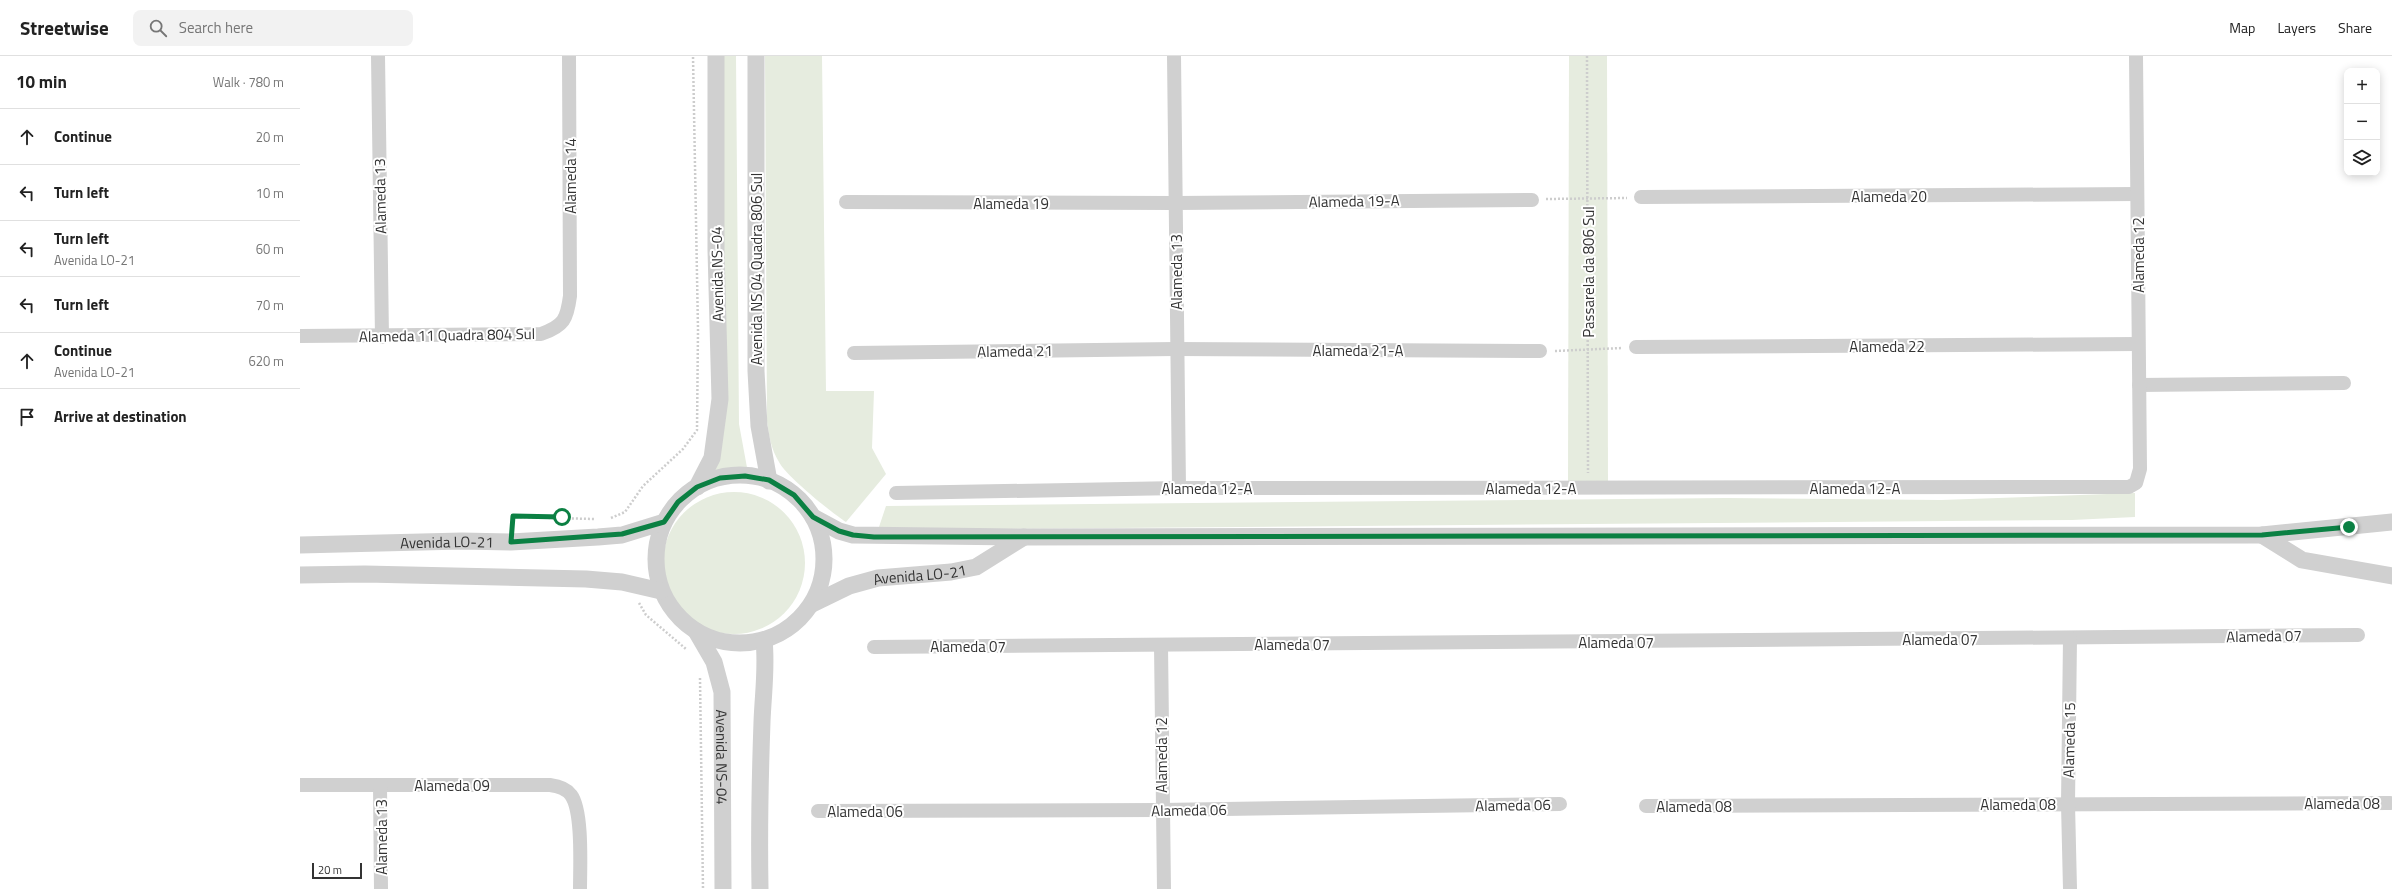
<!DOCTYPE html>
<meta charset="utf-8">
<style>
:root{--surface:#fff;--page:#f2f2f2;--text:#222;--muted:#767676;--line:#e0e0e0}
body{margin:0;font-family:"Titillium Web",sans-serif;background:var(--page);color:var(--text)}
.controls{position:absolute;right:12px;top:12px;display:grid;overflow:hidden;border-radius:8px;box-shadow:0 2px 10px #0003}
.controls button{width:36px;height:36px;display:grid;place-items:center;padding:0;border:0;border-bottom:1px solid var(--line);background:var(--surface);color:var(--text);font:20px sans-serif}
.scale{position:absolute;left:12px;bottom:10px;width:50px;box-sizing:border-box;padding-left:4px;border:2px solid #333;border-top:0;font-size:11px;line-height:14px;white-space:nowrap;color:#333;-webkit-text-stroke:3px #fff;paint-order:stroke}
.stop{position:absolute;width:12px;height:12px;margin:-9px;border:3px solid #0b8043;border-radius:50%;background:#fff}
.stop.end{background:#0b8043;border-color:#fff;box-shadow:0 1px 4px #0008}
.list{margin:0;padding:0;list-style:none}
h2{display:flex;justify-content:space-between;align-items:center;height:52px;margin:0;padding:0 16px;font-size:17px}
h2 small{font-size:13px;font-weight:400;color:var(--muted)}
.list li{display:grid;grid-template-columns:26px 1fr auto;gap:12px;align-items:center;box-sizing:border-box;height:56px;padding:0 16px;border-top:1px solid var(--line)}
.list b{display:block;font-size:15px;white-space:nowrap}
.list p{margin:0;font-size:13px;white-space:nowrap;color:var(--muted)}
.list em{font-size:13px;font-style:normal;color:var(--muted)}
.icon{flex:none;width:22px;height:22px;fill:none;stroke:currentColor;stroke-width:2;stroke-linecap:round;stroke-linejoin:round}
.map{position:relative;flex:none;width:2092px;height:833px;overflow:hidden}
header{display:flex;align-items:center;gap:24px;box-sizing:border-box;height:56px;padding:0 20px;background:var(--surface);border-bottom:1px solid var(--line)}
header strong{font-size:19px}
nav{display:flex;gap:22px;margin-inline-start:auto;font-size:14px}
.search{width:280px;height:36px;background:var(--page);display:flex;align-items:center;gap:10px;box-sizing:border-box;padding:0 14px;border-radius:8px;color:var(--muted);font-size:15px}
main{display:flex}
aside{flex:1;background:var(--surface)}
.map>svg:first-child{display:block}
</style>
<header>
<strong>Streetwise</strong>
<div class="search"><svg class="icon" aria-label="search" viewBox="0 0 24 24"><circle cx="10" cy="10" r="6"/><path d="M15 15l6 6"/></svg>Search here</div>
<nav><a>Map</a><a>Layers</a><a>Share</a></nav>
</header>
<main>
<aside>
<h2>10 min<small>Walk · 780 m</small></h2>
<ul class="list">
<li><svg class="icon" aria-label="ahead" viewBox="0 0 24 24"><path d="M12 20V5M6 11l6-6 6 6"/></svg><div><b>Continue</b></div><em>20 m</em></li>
<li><svg class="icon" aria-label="left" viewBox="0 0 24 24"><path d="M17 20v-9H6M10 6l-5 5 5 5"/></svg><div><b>Turn left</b></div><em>10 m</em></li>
<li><svg class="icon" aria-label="left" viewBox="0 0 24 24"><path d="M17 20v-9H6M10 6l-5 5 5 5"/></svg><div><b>Turn left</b><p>Avenida LO-21</p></div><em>60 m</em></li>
<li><svg class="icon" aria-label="left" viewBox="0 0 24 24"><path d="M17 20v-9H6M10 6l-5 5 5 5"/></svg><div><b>Turn left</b></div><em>70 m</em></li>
<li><svg class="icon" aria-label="ahead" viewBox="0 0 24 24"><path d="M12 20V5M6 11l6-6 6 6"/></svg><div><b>Continue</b><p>Avenida LO-21</p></div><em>620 m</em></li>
<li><svg class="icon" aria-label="arrive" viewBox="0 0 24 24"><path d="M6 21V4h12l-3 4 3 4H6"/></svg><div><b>Arrive at destination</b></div></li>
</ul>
</aside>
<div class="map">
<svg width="2092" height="833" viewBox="0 0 2092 833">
<rect width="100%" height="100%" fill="#fff"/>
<g fill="#e6ecdf">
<path d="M423,0h13l3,368 9,49 -18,-2 -18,3 8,-20 5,-32z"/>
<path d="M465,0h57l4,335h48l-2,57 14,26 -40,48c-14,-9 -60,-46 -67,-60 -8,-13 -10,-26 -12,-41z"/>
<path d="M1269,0h38l1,428h-40z"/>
<circle cx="434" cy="507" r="71"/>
<path d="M1835,437v24l-63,3 -1194,10 8,-24 840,-8 215,2z"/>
</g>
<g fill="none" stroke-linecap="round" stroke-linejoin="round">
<g stroke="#cdcdcd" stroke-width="2.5" stroke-dasharray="2 2" stroke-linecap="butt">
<path d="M1287,0l1,417"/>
<path d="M1246,143l81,-1"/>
<path d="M1255,295l67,-3"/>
<path d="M311,462l14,-6 18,-26 40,-37 14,-19 1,-100 -5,-274"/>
<path d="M212,470l1,-9 82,2"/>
<path d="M339,547l7,12 40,34"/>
<path d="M400,622l3,211"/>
</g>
<g stroke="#d0d0d0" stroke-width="14">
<path d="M78,0l4,281"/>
<path d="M874,0l5,432"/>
<path d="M1341,141l496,-3"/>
<path d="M546,146l330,1 356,-3"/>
<path d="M0,280l241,-2c23,-8 26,-15 29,-38l-1,-240"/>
<path d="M1336,291l502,-3"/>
<path d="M554,297l321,-4 365,2"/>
<path d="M1839,329l205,-2"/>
<path d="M596,437l283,-5 950,-1 7,-4 4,-14 -4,-413"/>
<path d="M861,589l3,244"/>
<path d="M574,591l1484,-12"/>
<path d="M0,729h250c8,1 16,3 21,10 12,16 9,73 9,94"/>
<path d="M80,729l1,104"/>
<path d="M1346,750l744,-3"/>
<path d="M518,755l343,-1 399,-6"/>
<path d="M1770,833l-2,-85 2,-166"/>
</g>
<g stroke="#d0d0d0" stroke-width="17">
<path d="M456,0v315l3,55 10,55"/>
<circle cx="440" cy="503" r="84"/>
<path d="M397,431l15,-29 8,-59 -4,-149v-194"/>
<path d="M513,461l26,14 14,4 171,2 1238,-2 130,-13"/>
<path d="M1962,479l40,25 90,16"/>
<path id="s1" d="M0,489l162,-4 49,1 87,-5 24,-2 42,-13"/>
<path d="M0,519l65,-1 221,5 36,3 39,9"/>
<path id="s2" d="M512,548l37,-18 29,-8 73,-6 25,-5 48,-30"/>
<path id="s3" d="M396,575l18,31 8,30 1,197"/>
<path d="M460,833c-1,-56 0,-111 2,-167 1,-28 5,-54 2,-82"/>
</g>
</g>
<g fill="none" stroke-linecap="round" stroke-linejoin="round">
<path stroke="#0b8043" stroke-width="5" d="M262,461l-49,-1 -2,26 111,-8 42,-12 14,-20 19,-15 23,-9 25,-2 24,4 25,15 19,22 26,14 14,4 21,2 1388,-2 87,-8"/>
</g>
<g text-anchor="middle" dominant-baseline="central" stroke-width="4" stroke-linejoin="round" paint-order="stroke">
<g font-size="15" fill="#333" stroke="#fff">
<text transform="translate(270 120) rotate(-90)">Alameda 14</text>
<text transform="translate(80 140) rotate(-91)">Alameda 13</text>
<text x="1589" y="140">Alameda 20</text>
<text transform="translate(1054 145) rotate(-1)">Alameda 19-A</text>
<text x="711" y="147">Alameda 19</text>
<text transform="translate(1838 199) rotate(-90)">Alameda 12</text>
<text transform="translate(456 213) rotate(-90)">Avenida NS 04 Quadra 806 Sul</text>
<text transform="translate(876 216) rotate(-90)">Alameda 13</text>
<text transform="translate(1288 216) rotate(-90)">Passarela da 806 Sul</text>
<text transform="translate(417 218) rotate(-91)">Avenida NS-04</text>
<text transform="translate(147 279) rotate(-1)">Alameda 11 Quadra 804 Sul</text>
<text x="1587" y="290">Alameda 22</text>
<text x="1058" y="294">Alameda 21-A</text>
<text transform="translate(715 295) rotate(-1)">Alameda 21</text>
<text x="907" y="432">Alameda 12-A</text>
<text x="1231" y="432">Alameda 12-A</text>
<text x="1555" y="432">Alameda 12-A</text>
<text stroke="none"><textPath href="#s1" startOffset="147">Avenida LO-21</textPath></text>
<text stroke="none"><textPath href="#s2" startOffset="113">Avenida LO-21</textPath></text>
<text transform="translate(1964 580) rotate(-1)">Alameda 07</text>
<text x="1640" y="583">Alameda 07</text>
<text x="1316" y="586">Alameda 07</text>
<text x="992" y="588">Alameda 07</text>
<text x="668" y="590">Alameda 07</text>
<text transform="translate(1769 684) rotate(-89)">Alameda 15</text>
<text transform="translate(861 699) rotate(-90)">Alameda 12</text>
<text stroke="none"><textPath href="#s3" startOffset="132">Avenida NS-04</textPath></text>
<text x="152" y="729">Alameda 09</text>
<text x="2042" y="747">Alameda 08</text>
<text x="1718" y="748">Alameda 08</text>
<text transform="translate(1213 749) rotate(-1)">Alameda 06</text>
<text x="1394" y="750">Alameda 08</text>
<text transform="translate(889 754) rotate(-1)">Alameda 06</text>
<text x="565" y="755">Alameda 06</text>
<text transform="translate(81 781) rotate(-90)">Alameda 13</text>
</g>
</g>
</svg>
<div class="controls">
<button>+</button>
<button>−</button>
<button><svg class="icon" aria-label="layers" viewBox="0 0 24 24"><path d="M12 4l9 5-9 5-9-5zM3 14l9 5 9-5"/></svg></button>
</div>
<div class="scale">20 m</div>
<div class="stop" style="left:262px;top:461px"></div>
<div class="stop end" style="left:2049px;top:471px"></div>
</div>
</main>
